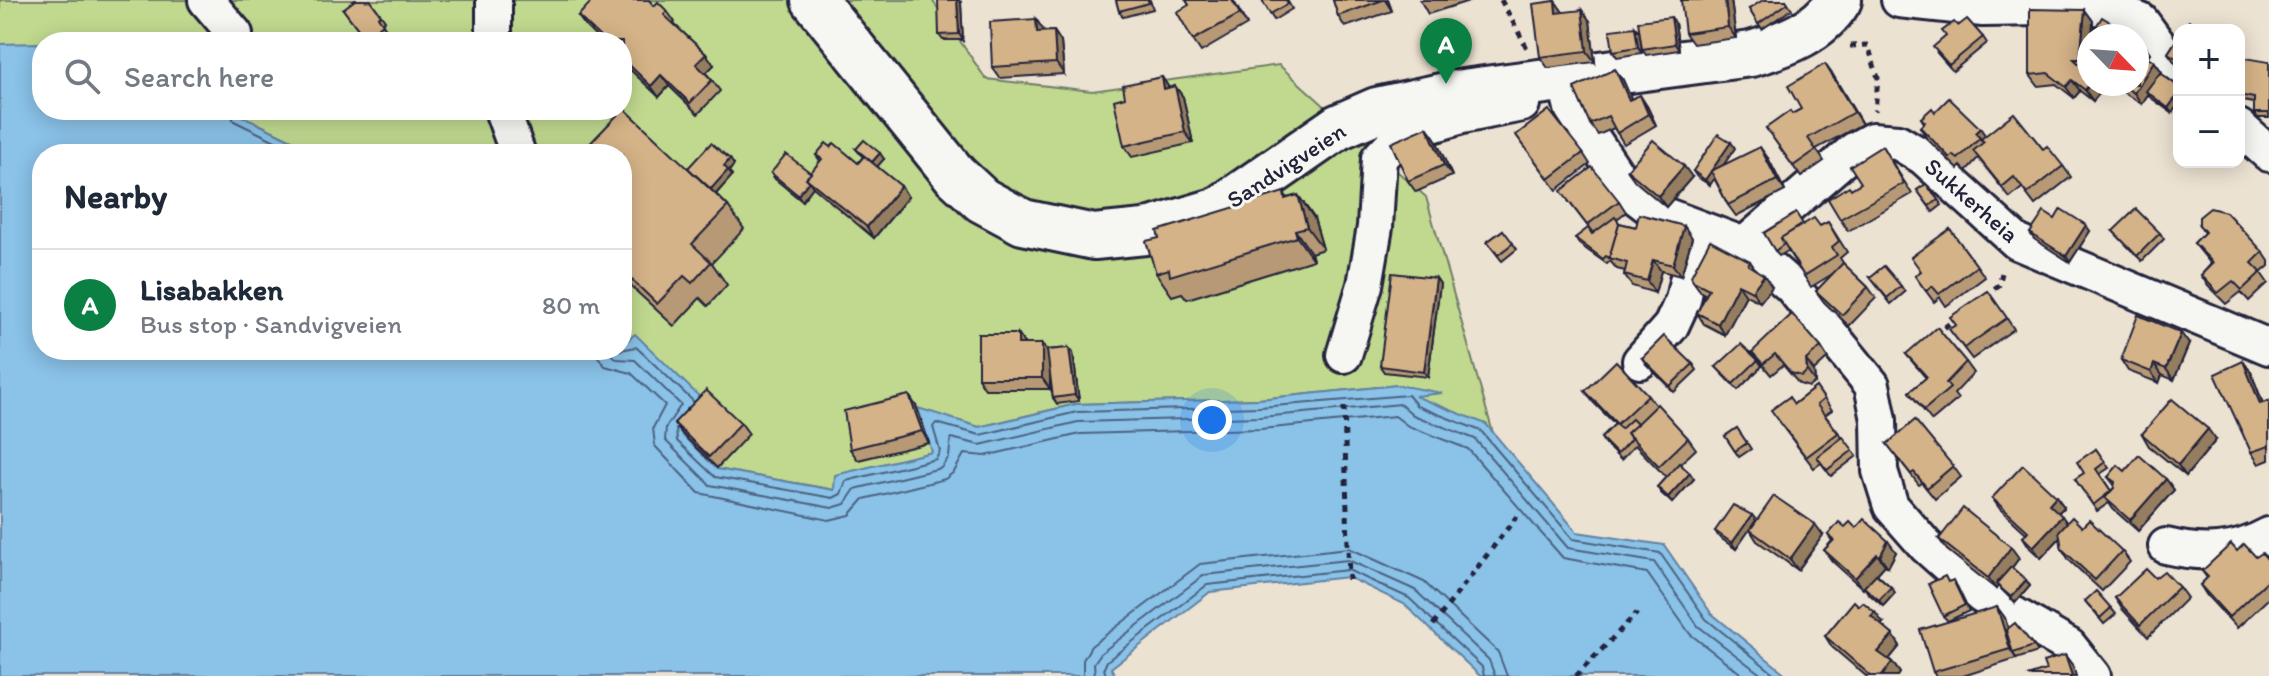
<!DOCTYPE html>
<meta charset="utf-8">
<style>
:root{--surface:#fff;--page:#f2f2f3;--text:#1f2937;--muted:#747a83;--line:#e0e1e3;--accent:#0b8043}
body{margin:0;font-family:Itim,sans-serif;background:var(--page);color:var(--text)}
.controls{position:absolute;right:24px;top:24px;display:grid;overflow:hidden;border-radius:16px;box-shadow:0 4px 20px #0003}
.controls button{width:72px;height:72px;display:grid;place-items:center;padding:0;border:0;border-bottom:2px solid var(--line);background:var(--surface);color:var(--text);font:40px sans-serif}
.compass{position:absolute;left:2077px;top:24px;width:72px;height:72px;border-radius:50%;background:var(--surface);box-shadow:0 4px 20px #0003;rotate:115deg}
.you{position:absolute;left:1212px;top:420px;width:28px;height:28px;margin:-20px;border:6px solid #fff;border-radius:50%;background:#1a73e8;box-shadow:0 0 0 12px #1a73e833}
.badge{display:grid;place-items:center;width:52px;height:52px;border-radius:50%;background:var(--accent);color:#fff;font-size:26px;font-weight:700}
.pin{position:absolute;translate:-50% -66px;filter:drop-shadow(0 2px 4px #0008)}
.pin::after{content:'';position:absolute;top:42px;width:28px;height:24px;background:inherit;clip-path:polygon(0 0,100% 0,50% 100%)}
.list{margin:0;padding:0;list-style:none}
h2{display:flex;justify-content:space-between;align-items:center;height:104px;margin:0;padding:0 32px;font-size:34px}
h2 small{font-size:26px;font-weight:400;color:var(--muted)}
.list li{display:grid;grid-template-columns:52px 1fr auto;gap:24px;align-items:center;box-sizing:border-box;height:112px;padding:0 32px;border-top:2px solid var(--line)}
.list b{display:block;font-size:30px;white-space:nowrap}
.list p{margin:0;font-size:26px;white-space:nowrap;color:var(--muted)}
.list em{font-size:26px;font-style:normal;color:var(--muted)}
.icon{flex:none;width:44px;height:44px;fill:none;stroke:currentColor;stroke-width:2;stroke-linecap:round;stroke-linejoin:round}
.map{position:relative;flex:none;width:2269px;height:676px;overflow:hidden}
.search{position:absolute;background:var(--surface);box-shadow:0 4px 20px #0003;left:32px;top:32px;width:600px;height:88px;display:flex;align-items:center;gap:20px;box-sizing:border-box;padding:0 28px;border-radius:32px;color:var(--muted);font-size:30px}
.panel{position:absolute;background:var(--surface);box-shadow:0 4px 20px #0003;left:32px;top:144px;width:600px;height:216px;border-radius:32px}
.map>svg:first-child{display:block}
</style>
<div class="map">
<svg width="2269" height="676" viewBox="0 0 2269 676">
<rect width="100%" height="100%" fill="#ece2d2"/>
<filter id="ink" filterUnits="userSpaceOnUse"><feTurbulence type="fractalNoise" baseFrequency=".0125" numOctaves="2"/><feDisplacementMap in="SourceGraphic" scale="16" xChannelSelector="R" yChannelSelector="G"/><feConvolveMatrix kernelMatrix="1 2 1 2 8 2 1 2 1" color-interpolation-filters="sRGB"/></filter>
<g filter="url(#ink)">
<path fill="#c0d98f" stroke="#717e65" stroke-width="2" d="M0,0h932l54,79 106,12 187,-26 147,132 67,236 -7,-9 -73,-28 25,-3 -40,-8 -139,14 -183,5 -97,23 -60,-18 14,43 -97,23 -1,15 -118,-21 -35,-34 27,-28 -74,-72 -13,10v-191h-302l-90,-44h392v-68l-622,2z"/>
<path fill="#8ac2e8" stroke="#6082a3" stroke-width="2" d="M42,43v67h188l90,44h-278v196l572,1 8,-1v-5l13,-11 74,72 -27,29 35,34 117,21 1,-15 97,-23 -14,-44 61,19 97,-23 183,-5 139,-14 44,8 -27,3 71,28 91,108 87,13 47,68 77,63h-308l-76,-72 -56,-27 -138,15 -99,76 5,8h-1116v-632z"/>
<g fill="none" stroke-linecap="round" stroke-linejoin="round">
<g stroke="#4c6280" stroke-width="2">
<path d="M229,110l5,11 68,33"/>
<path d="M593,350l12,16 26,7 34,32 -12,23 2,18 44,47 130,27 21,-5 14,-16 81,-20 9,-7 10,-18 21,2 95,-22 181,-5 134,-13 13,10 60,23 95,109 84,15 43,61 54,42"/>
<path d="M606,350l11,9 18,1 46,45 -15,22 -1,13 45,45 122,23 13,-4 10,-15 86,-21 8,-11 2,-19 29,7 98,-23 182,-5 141,-13 12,11 62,24 93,109 86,14 44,64 65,50"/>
<path d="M621,350l15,-3 57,54"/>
<path d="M676,429l1,12 38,36 118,21 8,-4 5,-13 90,-22 4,-8 -7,-24 3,-4 44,12 97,-23 183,-5 148,-12 9,11 64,25 92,108 87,14 46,66 71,57"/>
<path d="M1083,676v-16l8,-14 109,-82 149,-16 75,34 74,70 9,24"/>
<path d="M1095,676l-1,-13 7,-10 103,-78 144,-15 67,30 74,70 6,16"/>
<path d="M1106,676l-2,-8 3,-7 100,-76 141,-15 61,28 73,69 2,9"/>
</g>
<defs>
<g id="minor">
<path d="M206,0l29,34"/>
<path d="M494,0v42"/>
<path d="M1899,0l84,9 118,-2 40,14 38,52"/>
<path d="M1565,79l7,29 55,82 29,22 88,33 48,42 80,98 7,35 1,51 11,35 35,40 56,50 87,50 24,30"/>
<path d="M502,110l16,44"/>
<path d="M2239,127l30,27"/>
<path d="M1744,245l110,-95 18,-10 26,2 25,15 94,85 252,105"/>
<path d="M1344,355l21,-70 10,-58 4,-69 23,-24 60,-18 60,-12"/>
<path d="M1640,361l31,-35 12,-26 15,-70"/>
<path d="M2166,546c38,9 68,8 103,-11"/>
</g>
<path id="major" d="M814,0l141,175 27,25 41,22 71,15 51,-5 73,-22 120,-83 39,-17 78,-17 296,-39c34,-10 69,-22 88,-54"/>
</defs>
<use href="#minor" stroke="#22223b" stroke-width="40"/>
<use href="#major" stroke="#22223b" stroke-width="50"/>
<g stroke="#22223b" stroke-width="5" stroke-dasharray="6 6" stroke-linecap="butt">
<path d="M1501,0l26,48"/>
<path d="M1850,46l18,-1 10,33 -3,33"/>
<path d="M1985,296l14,-11 4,-16"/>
<path d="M1935,335l20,-16"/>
<path d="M1344,407l5,173"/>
<path d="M1433,625l84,-109"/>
<path d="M1576,676l61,-63"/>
</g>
<use href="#minor" stroke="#f6f6f2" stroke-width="34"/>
<use href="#major" stroke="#f6f6f2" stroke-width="44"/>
</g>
<g fill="#b79a75" stroke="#22223b" stroke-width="2">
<path d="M370,0l15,20 -3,3 5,7 -15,12h-4l-25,-33z"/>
<path d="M1116,0h34l3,9 -30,8 -4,-6z"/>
<path d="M1186,0h47l14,25 -46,27 -8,-12 -4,-35z"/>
<path d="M1287,0l5,9 -18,11 -4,-6z"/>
<path d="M1333,0h55l4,11 -47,16 -7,-11z"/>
<path d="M1420,0h48l1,1 -41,13z"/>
<path d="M1731,0l5,38 -43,6 -8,-11z"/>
<path d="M1786,0l6,9 -30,20 -13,-20z"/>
<path d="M1555,1l8,12 27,8 5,41 -47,6 -8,-11z"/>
<path d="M961,3l2,37h-20l-4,-5z"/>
<path d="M654,6l13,5 8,11 -1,2 32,30 8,11 -8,8 6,7 8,11 -22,23 -29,-28 -10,11 -37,-35v-20h-21l-15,-15 -8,-11z"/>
<path d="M2085,10l8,11 -1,12 -3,3v26l-1,8h-2l17,19 -10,12 -13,-10 -6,7 -18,-14 -18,2 -8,-11z"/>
<path d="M1671,17l4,6 4,27 -33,5 -4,-6 -2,-11 2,15 -25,4 -4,-6 22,-24 5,6z"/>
<path d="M1036,19l8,13 10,-1 7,11 3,32 -64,4 -8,-11z"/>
<path d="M2179,36v30l-3,-2 -8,-11z"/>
<path d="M1983,37l4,6 -34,28 -16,-18z"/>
<path d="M2142,42l8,11 -3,4 7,4 8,11 -1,1 18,14v17l-7,9 -22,-16 -2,-3 -6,10 -32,-20h27z"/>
<path d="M2239,54l5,8h25v56h-11l-4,-5v-10l-11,-2 -3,-5 -1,1v-17l2,3 2,-14 -4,6z"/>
<path d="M1833,75l29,49 -46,25 8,12 -23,16 -35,-49 35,-19z"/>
<path d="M1162,77l7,11 6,-2 8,11 10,46 -61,14 -8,-11 1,-49z"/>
<path d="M1623,80l8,19 16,7 9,19 -32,19 -10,-16 -16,7 -8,-11z"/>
<path d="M1935,112l45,16 5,8 58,13 20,17 8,11 -36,28 -13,-17 -12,10 -32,-40 -12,13 -5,-5 -3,3 -31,-30 -7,-12 4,-4 -3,-5z"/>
<path d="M1427,127l8,11 17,38 -36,16 -8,-11z"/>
<path d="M1516,135l67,18 7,11 -33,26z"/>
<path d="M1882,146l30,48 -64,37 -8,-12 11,-30 10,-6z"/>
<path d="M831,147l27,16 5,-6 -7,-8 28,10 -7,7 31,31 -34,41 -61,-51 -11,14 -27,-22 -4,-6h40l9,-12 -4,-6z"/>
<path d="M1735,148l-12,17 45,-7 17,33 -49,25 -8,-11 -14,-27 -4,7 -13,-8 -4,-6z"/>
<path d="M622,154l66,14 42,-9 4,6 -5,6 3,5 -16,18 12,12 16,23 -32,34 15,22 -19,21 -8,-8 -26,28 -52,-48z"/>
<path d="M1627,170l65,7 -26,30 -31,-26z"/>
<path d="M1926,184l16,21 -9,7 -16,-22z"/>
<path d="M1284,192l3,6 11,-3 16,23 9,31 -12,4 2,7 -126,39 -5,-6 -10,3 -16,-23 3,-35z"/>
<path d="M1619,201l7,11 -9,7 2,4 17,4 48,-1 8,12 -11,38 -20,-5 -6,22 -23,-7 -8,-11 1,-4 -8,-2 -7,-8 -3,3 -28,-20 -4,-6 18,-5 -24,-31z"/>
<path d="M2055,219l35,12 -20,31 -36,-23 -4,-6z"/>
<path d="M1828,222l19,30 -7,6 4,6 24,23 8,11 -27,28 -25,-24 -8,-11 18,-18 -23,14 -23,-36 -9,5 -15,-23 40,-9 16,2z"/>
<path d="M2199,225l64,27 6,9v5l-8,7 7,10 -19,18 -8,-9 -15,12 -18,-18 -7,-11 10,-11 -17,-21 10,-10z"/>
<path d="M1950,229l35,48 -39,29 -6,-9 -6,5 -19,-26 6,-5z"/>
<path d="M1503,230l14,19 -15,12 -15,-19z"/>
<path d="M2113,231l47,2 4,6 -22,22z"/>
<path d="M1750,261l6,9 16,17 -12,15 -14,-7 -21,40 -21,-11 -7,-11 9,-18 -5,-3 -8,-11z"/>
<path d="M1870,277l31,9 4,6 -14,12z"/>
<path d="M1436,278l4,6 -12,93 -44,-5 -4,-6z"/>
<path d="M1988,291l26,38 -42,30 -23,-30 7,-4z"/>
<path d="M1018,334l7,10 22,6 22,-2 4,5 6,48 -22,3 -4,-6 -3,-22v13h-65l-7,-11z"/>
<path d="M2189,344l-15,36 -12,-5 -3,8 -31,-12 -7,-11z"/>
<path d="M1821,347l7,11 -14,13 1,11 -6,5 -10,-3 -16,-19 -12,10 -19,-23z"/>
<path d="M1906,354l60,8 8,11 -20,21 4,5 -26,22 -23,-29 17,-14z"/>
<path d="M1642,358l51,6 4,6 -23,22 -28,-28z"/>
<path d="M1758,360l4,6 -24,24 -22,-23z"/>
<path d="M2243,361l8,11 12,31 6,-2v59l-10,4 -8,-12z"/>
<path d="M1816,387l16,23 -7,5 32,41 -26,20 -10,-13 -7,5 -35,-46 15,-18z"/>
<path d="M1585,391l63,4 8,11 32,32 8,11 -16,15 14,15 -22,24 -11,-10 -4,-6 9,-10 -31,-32 -14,15 -16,-16 -4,-6 14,-14 -22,-22z"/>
<path d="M916,406l13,37 -71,17 -8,-11z"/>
<path d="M674,423h67l8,11 -32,34 -35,-34z"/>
<path d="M1737,428l14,21 -12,8 -14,-21z"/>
<path d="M2142,434l74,6 -30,36 -37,-30z"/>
<path d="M1887,444l66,22 8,11 -26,22 -13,-16 -3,2z"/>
<path d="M2096,449l13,19 -9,6 11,17 4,-5 -7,-9 17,-6 41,8 8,11 -36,41 -25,-22 -4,-6 -12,8 -22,-32 9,-6z"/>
<path d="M2056,496l8,11 -6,6 8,10 16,4 40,24 8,11 -28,29 -33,-31 -7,-11 -2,-11 -19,20 -11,-10 -7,-11 3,-4 -26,-24 -8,-11z"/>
<path d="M1752,515l4,5 -20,29 -17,-12 -4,-6z"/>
<path d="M1845,527l11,1 40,24 -8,15 -3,-2 -8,9 14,13 4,6 -12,13 -15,-13 -4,-6 -1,2 -31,-28 -8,-11 8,-9 -4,-6z"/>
<path d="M1750,530l73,5 -25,35 -41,-29z"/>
<path d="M1939,539l80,19 -7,10 14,12 4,6 -15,17 -17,-17 -2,3 -49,-39z"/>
<path d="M2237,551l32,10v37l-32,30 -30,-32 -7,-11 7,-7 -5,-7z"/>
<path d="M2155,578l24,9 8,11 -39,39 -26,-28 -7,-11z"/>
<path d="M1949,582l8,4 12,25 -21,10 -5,-5z"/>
<path d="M2085,601l26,7 5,6 -12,10z"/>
<path d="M1997,607l8,11 3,11 26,17 4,6 -75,24h-27l-3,-4z"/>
<path d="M1883,623l-2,2 12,10 7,11 -11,13 3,3 8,11 -2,3h-32l-34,-29 -7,-11z"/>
</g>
<g fill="#957d5f" stroke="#22223b" stroke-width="2">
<path d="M957,0h2l2,3 2,37 -4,-6z"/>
<path d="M1232,0h1l14,25 -7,-11z"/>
<path d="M1385,0h3l4,11z"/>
<path d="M1725,0h6l5,38 -8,-11z"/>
<path d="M1555,1l8,11 1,13 -8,-12z"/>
<path d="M1582,10l8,11 5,41 -8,-11z"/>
<path d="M2085,10l8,11 -1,15h-3v13l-5,-3 5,7 -1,17 -8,-11z"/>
<path d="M1671,17l4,6 4,27 -4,-6z"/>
<path d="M1036,19l8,12 1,12 -8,-11z"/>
<path d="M1635,27l5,6 2,20 -4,-6z"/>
<path d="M1054,31l7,11 3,32 -8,-11z"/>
<path d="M2142,42l8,11 -6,8 -7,-10z"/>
<path d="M706,54l8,11 -10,10 -8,-11z"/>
<path d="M2239,54l7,10 -7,11z"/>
<path d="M2154,61l8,11 -13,21 -3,-2 2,3 -6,10 -8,-11z"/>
<path d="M1825,64l8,11 29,49 -8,-12z"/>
<path d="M1615,69l8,11 14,31 -8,-11z"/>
<path d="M661,75l8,11 -10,11 -8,-11z"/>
<path d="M1162,77l7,11 -5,1z"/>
<path d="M2072,80l8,11 -6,7 -8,-11z"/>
<path d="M2090,84h9l4,5 -10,12 -8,-11z"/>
<path d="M1175,86l8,11 10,46 -8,-11z"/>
<path d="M2179,93v11l-7,9 -4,-5z"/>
<path d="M1640,95l7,11 9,19 -8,-11z"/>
<path d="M1427,127l8,11 17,38 -8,-11z"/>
<path d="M1980,128l8,11 -4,4 -9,-10z"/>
<path d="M1731,142l4,6 -25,37 -5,-5z"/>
<path d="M1760,147l8,11 17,33 -8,-11z"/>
<path d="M880,153l4,6 -8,9 -4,-6z"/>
<path d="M730,159l4,6 -5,6 3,5 -17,19 -4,-6 13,-23z"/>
<path d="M1684,166l8,11 -26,30 -8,-11z"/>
<path d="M809,181l4,6 -11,14 -4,-6z"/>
<path d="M901,186l7,11 -34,41 -7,-11z"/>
<path d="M1298,195l16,23 9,31 -16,-22z"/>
<path d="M2086,225l4,6 -20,31 -4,-6z"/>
<path d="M1684,226l8,12 -11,38 -8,-11z"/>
<path d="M1295,230l16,23 2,7 -16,-23z"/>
<path d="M1653,260l8,11 -6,22 -8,-12z"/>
<path d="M1764,275l8,12 -12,15 -8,-11z"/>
<path d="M1436,278l4,6 -12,93 -4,-5z"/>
<path d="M1738,284l8,11 -21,40 -7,-11z"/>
<path d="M2181,333l8,11 -15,36 -8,-11z"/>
<path d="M1018,334l7,11 -7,-1z"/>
<path d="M1042,344l8,11v34l-8,-11z"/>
<path d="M1069,348l4,5 6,48 -4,-6z"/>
<path d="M1806,360l8,11 1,11 -8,-11z"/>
<path d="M2243,361l8,11 16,44 -7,-12z"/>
<path d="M2154,364l8,11 -3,8 -8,-11z"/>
<path d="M909,395l7,11 13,37 -7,-12z"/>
<path d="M2208,429l8,11 -30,36 -8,-11z"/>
<path d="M1690,473l4,6 -22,24 -4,-6z"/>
<path d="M2166,479l8,11 -36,41 -8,-11z"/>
<path d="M2056,496l8,11 -8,8 -7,-11z"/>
<path d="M1752,515l4,5 -20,29 -4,-6z"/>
<path d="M2062,516l8,11 -29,31 -8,-11z"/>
<path d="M1815,524l8,11 -25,35 -8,-11z"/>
<path d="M1888,541l8,11 -8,15 -8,-11z"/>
<path d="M2011,547l8,11 -21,28 -2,-2 2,2 -2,3 -8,-11z"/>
<path d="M1877,554l8,11 -22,24 -8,-11z"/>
<path d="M2026,580l4,6 -15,17 -4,-6z"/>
<path d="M1891,587l4,6 -12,13 -4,-6z"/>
<path d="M1997,607l8,11 10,34 -2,1 4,7 -7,-11z"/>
<path d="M1875,612l8,11 -4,5 -8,-12z"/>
<path d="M1893,635l7,11 -14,17 -8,-11z"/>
<path d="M2065,655l8,11 3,10h-4z"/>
<path d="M1892,662l8,11 -2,3h-16z"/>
</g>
<g fill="#d5b388" stroke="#22223b" stroke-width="2">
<path d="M355,0h10l1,1 4,-1 11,15 -3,2 5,7 -18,14 -22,-29z"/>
<path d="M593,0h56l5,6 4,-4 9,9 -3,4 42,39 -10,10 16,16 -22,23 -29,-28 -10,11 -29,-28v-16h-17l-27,-26z"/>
<path d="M938,0h19l2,34 -20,1z"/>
<path d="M1116,0h32l1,3 -30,8z"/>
<path d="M1186,0h46l8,14 -47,26 -16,-28 12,-7z"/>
<path d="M1262,0h24l2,4 -18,10z"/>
<path d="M1333,0h50l-45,16z"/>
<path d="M1681,0h44l3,27 -43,6z"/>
<path d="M1763,0h23l2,3 -30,21 -9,-15z"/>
<path d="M1555,1l1,12 26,-3 5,41 -47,6 -7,-53z"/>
<path d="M2030,9l55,1 -5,49h-6l15,14v11h1l-5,6 -13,-10 -6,7 -18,-14 -18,2z"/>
<path d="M1671,17l4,27 -33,5 -4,-28z"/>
<path d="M2102,17l31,19h-43z"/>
<path d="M1036,19l1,13 17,-1 2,32 -64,4 -2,-45z"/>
<path d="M1967,19l16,18 -34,28 -16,-18 13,-11 -4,-5 12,-9 4,4z"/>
<path d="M2189,21l14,9h-20z"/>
<path d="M1635,27l3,20 -25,4 -3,-21z"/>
<path d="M2179,36v24l-11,-7z"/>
<path d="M2089,38v11l-5,-3z"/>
<path d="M2137,39l5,3 -5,8z"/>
<path d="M2137,50l17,11 -20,32 -14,-9h17z"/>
<path d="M2245,58l24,4v51h-15v-15l-15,-3z"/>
<path d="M1825,64l29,48 -46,26 8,12 -23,16 -27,-38 24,-17 2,3 9,-5 -13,-23z"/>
<path d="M1615,69l14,31 11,-5 8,19 -31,19 -9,-17 -18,8 -16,-36z"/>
<path d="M2160,73l19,14v6l-11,15 -22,-17z"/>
<path d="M1162,77l2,12 11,-3 10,46 -61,14 -10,-46 11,-3 -2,-12z"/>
<path d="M1949,98l31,30 -5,5 5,5 -22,21 -5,-4 -3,3 -30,-31 5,-5 -4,-4 11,-10 3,4z"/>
<path d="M624,108l104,98 -36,38 19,18 -19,21 -8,-7 -27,28 -35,-34v-116h-42z"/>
<path d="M1549,110l34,43 -34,26 -33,-44z"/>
<path d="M2014,113l29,36 4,-3 16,20 -36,28 -13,-17 -12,10 -29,-36 11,-9 -3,-3z"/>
<path d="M1427,127l17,38 -36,16 -17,-38z"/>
<path d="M1718,134l13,8 -26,38 -12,-9z"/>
<path d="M864,140l16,13 -8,9 -16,-13z"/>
<path d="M1653,140l31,26 -26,30 -31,-26z"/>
<path d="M711,143l19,16 -6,7 4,4 -17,19 -23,-21z"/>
<path d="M826,143l5,4 3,-4 24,20 6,-7 37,30 -34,41 -61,-49 16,-19 -6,-4z"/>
<path d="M1882,146l22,37 -64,36 -12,-20 21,-13 2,3 10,-6 -11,-17z"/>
<path d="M1760,147l17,33 -49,25 -17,-34z"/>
<path d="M786,154l25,19 -5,5 3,3 -11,14 -27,-22z"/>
<path d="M1592,167l27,34 -32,24 -26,-34z"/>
<path d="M1926,184l12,16 -9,6 -12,-16z"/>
<path d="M1284,192l1,7 13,-4 9,32 -12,3 2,7 -127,39 -1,-7 -13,4 -10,-32 13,-3 -2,-7z"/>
<path d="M2210,208l16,4 37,40 -11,11 9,9 -19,18 -9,-9 -15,12 -17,-18 12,-12 -19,-20 11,-11 -6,-7v-8z"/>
<path d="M2061,209l25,16 -20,31 -36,-23 14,-21 11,7z"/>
<path d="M2136,209l24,24 -23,23 -24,-25z"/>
<path d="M1796,213l7,11 -22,14 3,6 -9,7 -11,-18z"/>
<path d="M1639,214l45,12 -11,39 -20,-5 -6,21 -23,-6 3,-12 -18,-5 10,-35 17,4z"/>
<path d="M1615,217l4,6 -10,35 -3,-2 -3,3 -28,-21 13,-10 4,6z"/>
<path d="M1814,218l6,8 8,-4 11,19 -7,6 5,8 -33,21 -23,-38z"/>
<path d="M1950,229l27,37 -38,28 -7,-8 -6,5 -11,-15 6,-5 -10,-14z"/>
<path d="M1503,230l10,13 -15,12 -11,-13z"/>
<path d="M1710,240l40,21 -2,4 16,10 -12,16 -14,-7 -20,40 -21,-11 12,-24 -16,-8 -2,-5z"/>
<path d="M1843,263l25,24 -26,28 -26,-24z"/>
<path d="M1884,266l17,20 -14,12 -17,-21z"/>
<path d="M1392,273l44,5 -12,94 -44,-6z"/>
<path d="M1988,291l19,27 -43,30 -15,-19 7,-4 -6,-8z"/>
<path d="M1792,314l29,33 -15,13 1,11 -5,5 -11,-3 -16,-19 -12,10 -11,-12z"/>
<path d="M2138,315l43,18 -15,36 -12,-5 -3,8 -30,-12z"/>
<path d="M1937,327l29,35 -20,21 4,5 -26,22 -15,-18 18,-15 -21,-23z"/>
<path d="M978,334h40v10h24v34h-64z"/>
<path d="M1664,336l29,28 -23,22 -28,-28z"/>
<path d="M1741,344l17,16 -25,24 -17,-17z"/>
<path d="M1069,348l6,47 -22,3 -6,-48z"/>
<path d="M1616,361l32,34 -31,29 -32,-33z"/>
<path d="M2243,361l17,43 9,-3v45l-18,6 -36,-78z"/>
<path d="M1816,387l8,12 -7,6 21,28 -32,24 -35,-47 18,-13 5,7z"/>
<path d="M706,390l35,33 -32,34 -35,-34z"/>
<path d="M909,395l13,36 -72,18 -6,-38z"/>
<path d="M2172,399l36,30 -30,36 -36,-31z"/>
<path d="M1657,404l31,34 -29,28 -32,-33z"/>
<path d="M1632,419l5,5 -10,9 4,6 -14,15 -16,-16 14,-14 6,5z"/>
<path d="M1915,420l38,46 -26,22 -13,-16 -3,2 -24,-30z"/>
<path d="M1737,428l10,15 -12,8 -10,-15z"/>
<path d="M1843,437l10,13 -26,20 -10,-13z"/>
<path d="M2096,449l9,13 -9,7 15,22 -18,14 -18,-26 9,-6 -7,-11z"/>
<path d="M2139,455l27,24 -36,41 -25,-22 9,-10 1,-6 -7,-5 10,-12 7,6z"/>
<path d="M1679,463l11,10 -22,24 -11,-10z"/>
<path d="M2023,465l33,31 -7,8 13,12 -29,31 -10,-10 5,-6 -36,-33z"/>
<path d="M1774,496l41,28 -25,35 -40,-29z"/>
<path d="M1733,505l19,10 -20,28 -17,-12z"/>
<path d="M1963,508l48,39 -23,31 -49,-39z"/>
<path d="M2072,517l10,10 7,-7 33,31 -27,29 -33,-31 -3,-18z"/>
<path d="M1864,519l24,22 -8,15 -3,-2 -22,24 -31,-28 10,-10 -6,-5 11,-13 6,5 5,-5 6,6z"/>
<path d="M2231,544l6,7 7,-7 12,13 6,-4 7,8v18l-40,38 -29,-32 8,-8 -6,-6z"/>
<path d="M2011,567l15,13 -15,17 -15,-13z"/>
<path d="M2146,569l9,9 9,-7 15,16 -39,38 -25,-27z"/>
<path d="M1876,574l15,13 -12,13 -15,-13z"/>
<path d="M1945,576l3,6 5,-2 12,25 -22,11 -15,-32z"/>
<path d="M2096,591l15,17 -11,10 -15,-17z"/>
<path d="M1854,601l5,5 4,-4 12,10 -4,4 22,19 -15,17 14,10 -10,14h-11l-46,-40z"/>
<path d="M1997,607l13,42 -77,23 -13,-42z"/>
<path d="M2015,623l19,23 -21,7 -7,-23z"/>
<path d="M2065,655l7,21h-45l19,-6 -3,-8z"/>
</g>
</g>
<g text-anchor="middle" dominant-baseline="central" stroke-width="6" stroke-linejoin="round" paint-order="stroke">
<g font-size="24" fill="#22223b" stroke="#f6f6f2">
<text transform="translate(1286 165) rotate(-33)">Sandvigveien</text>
<text transform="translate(1972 200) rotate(41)">Sukkerheia</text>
</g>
</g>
</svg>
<div class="controls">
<button>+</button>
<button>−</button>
</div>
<svg class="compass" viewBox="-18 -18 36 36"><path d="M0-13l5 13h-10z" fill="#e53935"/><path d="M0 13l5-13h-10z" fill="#747a83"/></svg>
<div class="you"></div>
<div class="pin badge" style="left:1446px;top:84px">A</div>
<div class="search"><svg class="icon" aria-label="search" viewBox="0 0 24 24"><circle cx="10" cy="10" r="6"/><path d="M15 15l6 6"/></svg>Search here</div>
<section class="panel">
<h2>Nearby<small></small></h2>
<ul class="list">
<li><span class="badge">A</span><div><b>Lisabakken</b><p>Bus stop · Sandvigveien</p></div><em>80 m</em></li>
</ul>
</section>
</div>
